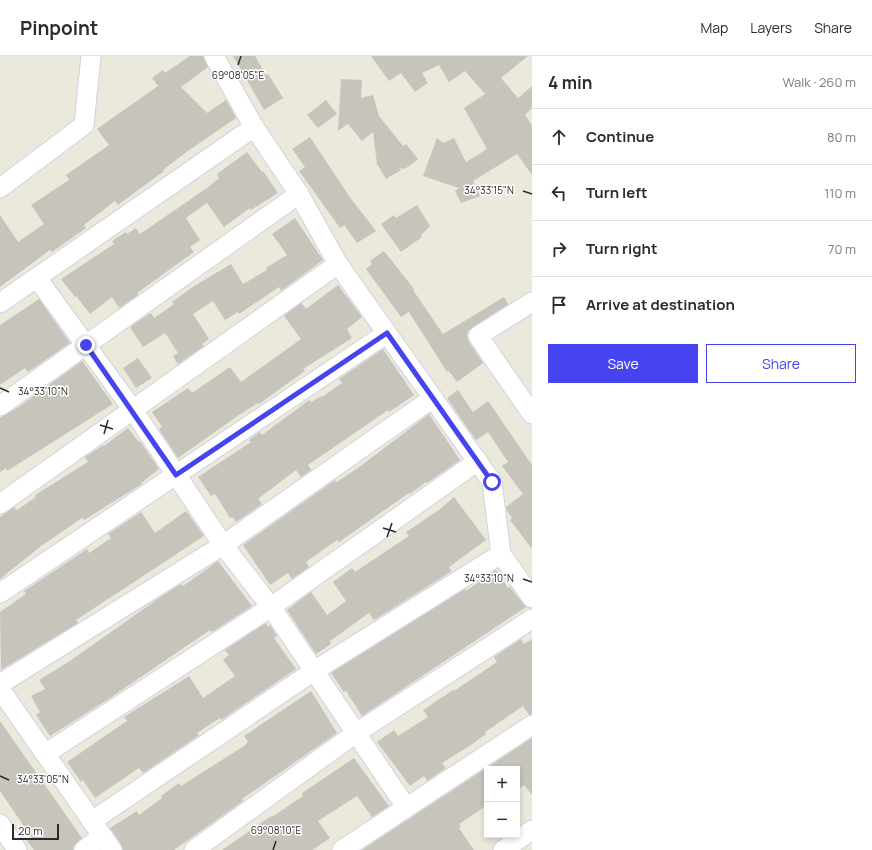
<!DOCTYPE html>
<meta charset="utf-8">
<style>
:root{--surface:#fff;--page:#f2f2f3;--text:#2b2b33;--muted:#7c7c81;--line:#e1e1e2;--accent:#4643f1}
body{margin:0;font-family:Manrope,sans-serif;background:var(--page);color:var(--text)}
.controls{position:absolute;right:12px;bottom:12px;display:grid;overflow:hidden;border-radius:0px;box-shadow:0 2px 6px #0003}
.controls button{width:36px;height:36px;display:grid;place-items:center;padding:0;border:0;border-bottom:1px solid var(--line);background:var(--surface);color:var(--text);font:20px sans-serif}
.scale{position:absolute;left:12px;bottom:10px;width:47px;box-sizing:border-box;padding-left:4px;border:2px solid #2a2a2a;border-top:0;font-size:11px;line-height:14px;white-space:nowrap;color:#2a2a2a;-webkit-text-stroke:3px #fff;paint-order:stroke}
.stop{position:absolute;width:12px;height:12px;margin:-9px;border:3px solid #4643f1;border-radius:50%;background:#fff}
.stop.end{background:#4643f1;border-color:#fff;box-shadow:0 1px 4px #0008}
.list{margin:0;padding:0;list-style:none}
h2{display:flex;justify-content:space-between;align-items:center;height:52px;margin:0;padding:0 16px;font-size:17px}
h2 small{font-size:13px;font-weight:400;color:var(--muted)}
.list li{display:grid;grid-template-columns:26px 1fr auto;gap:12px;align-items:center;box-sizing:border-box;height:56px;padding:0 16px;border-top:1px solid var(--line)}
.list b{display:block;font-size:15px;white-space:nowrap}
.list em{font-size:13px;font-style:normal;color:var(--muted)}
.actions{display:flex;gap:8px;padding:12px 16px}
.actions a{flex:1;padding:9px 0;border:1px solid var(--accent);border-radius:0px;text-align:center;font-size:14px;color:var(--accent)}
.actions .main{background:var(--accent);color:#fff}
.icon{flex:none;width:22px;height:22px;fill:none;stroke:currentColor;stroke-width:2;stroke-linecap:round;stroke-linejoin:round}
.map{position:relative;flex:none;width:532px;height:794px;overflow:hidden}
header{display:flex;align-items:center;gap:24px;box-sizing:border-box;height:56px;padding:0 20px;background:var(--surface);border-bottom:1px solid var(--line)}
header strong{font-size:19px}
nav{display:flex;gap:22px;margin-inline-start:auto;font-size:14px}
main{display:flex}
aside{flex:1;background:var(--surface)}
.map>svg:first-child{display:block}
</style>
<header>
<strong>Pinpoint</strong>
<nav><a>Map</a><a>Layers</a><a>Share</a></nav>
</header>
<main>
<div class="map">
<svg width="532" height="794" viewBox="0 0 532 794">
<rect width="100%" height="100%" fill="#ebe8dc"/>
<g fill="#c7c4bc">
<path d="M190,0h13l5,11 -27,20 26,26 19,-13 10,18 -51,35 -22,17 1,1 -46,34 -3,-4 -31,24 2,3 -34,24 -2,-2 -50,37v-72l18,27 26,-18 -13,-19 38,-25 -3,-5 43,-30 -12,-16 61,-43 -6,-8 11,-8 2,3z"/>
<path d="M233,0h22l11,19 2,-1 15,24 -19,12z"/>
<path d="M371,0h157l-27,22 17,20 14,-12v22l-7,7 7,10v50l-15,-21 -44,27 7,15 -19,7 -6,-12 4,-3 -36,-12 14,-38 6,5 11,-5 12,24 21,-13 -23,-41 21,-14 -20,-23 -16,11 -10,-17 -17,8 6,10 -13,9 -14,-19 -12,8z"/>
<path d="M341,23l21,1 -1,18 12,-3 6,21 24,30 3,-2 12,15 -10,8 -5,2 -5,-2 3,3 -15,9 -9,-15 -4,-32 -11,9 -14,-17 -10,7z"/>
<path d="M326,44l11,14 -19,14 -11,-13z"/>
<path d="M310,81l39,59 27,35 -19,12 -13,-18 -4,3 -41,-57 6,-4 -13,-18z"/>
<path d="M247,96l15,20 1,-1 15,22 -27,17 -1,-2 -26,19 -17,-24 -21,15 14,22 -10,7 4,5 -57,41 1,2 -19,13 -7,-11 -22,17 -14,-18 -1,1 -14,-18 53,-35 -2,-3 14,-9 1,2 9,-6 4,6 67,-46 12,-10 -2,-4z"/>
<path d="M417,149l13,21 -9,9 1,2 -21,15 -20,-28 13,-9 2,3z"/>
<path d="M295,162l28,42 -42,31 -2,-4 -40,27 -1,-2 -13,8 -12,-19 -20,13 16,25 -7,5 2,2 -26,18 -5,-8 5,-3 -13,-20 -22,14 -12,-18v-3l20,-13 3,5 20,-14 -2,-2 19,-14 40,-24 12,20 24,-14 -1,-2 21,-13 -15,-21z"/>
<path d="M384,195l30,38 -1,1 30,44 61,-37 4,7 -40,27 -1,5 2,6 14,21 -26,19 -8,-11 -2,1 -38,-60 -8,5 -35,-48 6,-5 -2,-3z"/>
<path d="M338,229l24,32 -15,12 5,9 -49,31 2,2 -46,33 -1,-1 -22,14 -58,41 -19,-29 3,-2 -10,-15 36,-24 4,5 38,-26 11,15 60,-43 -17,-23 17,-13 5,6z"/>
<path d="M39,243l31,44 -42,29 -3,-4 -25,17v-60z"/>
<path d="M383,293l31,46 -25,17 -1,-2 -80,55 3,5 -10,7 -5,-7 -38,29 4,5 -26,18 -4,-5 -2,1 -15,-24 -4,2 -13,-19 53,-35 -2,-2 11,-8 2,3 47,-35 2,2 10,-6 1,1 20,-14 -3,-4z"/>
<path d="M138,302l14,20 -16,10 -13,-20z"/>
<path d="M82,305l31,43 -106,67 -1,-3 -6,4v-54l20,-12z"/>
<path d="M458,334l15,22 15,-11 44,64v84l-22,-29 2,-2 -5,-7 -1,-4 17,-13 -21,-28 6,-4 -20,-30 -12,8 -10,-14 -19,-28z"/>
<path d="M429,358l31,46 -33,23 -1,-1 -16,12 -1,-1 -70,49 -2,-2 -31,22 3,5 -17,12 -4,-6 -18,12 -27,-40 92,-65 2,2 25,-17z"/>
<path d="M128,372l11,14 1,-1 19,28 -18,14 1,1 -58,36 -2,-2 -41,28 -41,33v-62l14,-10 3,3 19,-13 -1,-2 53,-33 -3,-5 18,-12 1,1z"/>
<path d="M454,441l32,43 -37,27 3,4 -78,49 -5,-7 -39,28 1,3 -15,10 -29,-44 24,-18 16,23 19,-14 -13,-19 19,-14 3,4 54,-36 -3,-4 33,-22z"/>
<path d="M186,455l18,25 -128,84 2,3 -77,47 -1,-58 26,-18 -2,-3 63,-42 2,4 22,-15 -3,-4 33,-22 14,21z"/>
<path d="M218,505l34,45 -40,26 -2,-2 -103,70 -57,36 -14,-21 4,-3 -9,-16 14,-7 -6,-9 31,-19 89,-63 22,-14 2,2z"/>
<path d="M496,514l12,18 2,-1 16,20 -164,109 -16,-25 -2,1 -13,-19 134,-84 1,2z"/>
<path d="M266,567l2,4 2,-2 7,11 -3,2 22,31 -75,51 -1,-2 -23,15 2,2 -38,26 -18,12 -4,-5 -44,30 -12,-18 -2,2 -14,-20 60,-41 -3,-4 65,-41 14,22 32,-22 -12,-16 6,-5 -4,-5z"/>
<path d="M521,583l3,5 8,-5v75l-3,1 -6,-9 -38,26 1,2 -15,11 -29,18 4,5 -19,13 -3,-5 -14,10 -33,-44 17,-12 4,6 30,-19 -5,-7 30,-20 1,1 43,-29 -3,-5z"/>
<path d="M311,635l26,42 -95,66 1,2 -69,49h-51l-2,-6 -11,-16 27,-17 2,4 23,-17 -1,-2 18,-13 2,3 63,-40 4,-4 -4,-6z"/>
<path d="M0,665l82,117 -8,8 -1,4h-39l-7,-9 5,-3 -32,-47z"/>
<path d="M532,682v57l-8,-10 -7,5v-21h-30v36l-28,19 2,2 -2,2 15,22h-112z"/>
<path d="M354,702l35,48 -17,11 -15,-21 -39,25 12,17 -18,12h-90l49,-34 1,1 31,-21 -1,-3z"/>
</g>
<g fill="none" stroke-linecap="round" stroke-linejoin="round">
<defs>
<g id="minor">
<path d="M214,0l40,71 45,67 39,70 154,218 9,72 31,44"/>
<path d="M0,132l84,-63 7,-69"/>
<path d="M37,222l96,132 90,135 48,62 135,200"/>
<path d="M532,246l-54,34 54,78"/>
<path d="M0,247l254,-176"/>
<path d="M0,350l299,-212"/>
<path d="M0,448l338,-240"/>
<path d="M0,537l387,-260"/>
<path d="M0,628l223,-139 210,-147"/>
<path d="M0,633l112,161"/>
<path d="M45,698l226,-147 207,-146"/>
<path d="M92,765l222,-150 187,-117"/>
<path d="M0,768l17,26"/>
<path d="M84,794l18,-14"/>
<path d="M194,794l162,-117 176,-114"/>
<path d="M342,794l190,-125"/>
<path d="M503,794l29,-20"/>
</g>
</defs>
<use href="#minor" stroke="#d2d1e2" stroke-width="21"/>
<use href="#minor" stroke="#fff" stroke-width="19"/>
</g>
<g fill="none" stroke-linecap="round" stroke-linejoin="round">
<path stroke="#4643f1" stroke-width="5" d="M86,289l90,130 211,-142 105,149"/>
</g>
<path fill="none" stroke="#2a2a2a" stroke-width="1.5" d="M238,9l3,-9M523,135l9,3M0,332l9,4M100,369l13,4M104,378l4,-14M383,472l13,4M387,481l5,-14M523,523l9,3M0,720l9,4M273,794l3,-9"/>
<g font-size="10" text-anchor="middle" fill="#2a2a2a" stroke="#fff" stroke-width="3" stroke-linejoin="round" paint-order="stroke">
<text x="238" y="23">69°08'05"E</text>
<text x="489" y="138">34°33'15"N</text>
<text x="43" y="339">34°33'10"N</text>
<text x="489" y="526">34°33'10"N</text>
<text x="43" y="727">34°33'05"N</text>
<text x="276" y="778">69°08'10"E</text>
</g>
</svg>
<div class="controls">
<button>+</button>
<button>−</button>
</div>
<div class="scale">20 m</div>
<div class="stop" style="left:492px;top:426px"></div>
<div class="stop end" style="left:86px;top:289px"></div>
</div>
<aside>
<h2>4 min<small>Walk · 260 m</small></h2>
<ul class="list">
<li><svg class="icon" aria-label="ahead" viewBox="0 0 24 24"><path d="M12 20V5M6 11l6-6 6 6"/></svg><div><b>Continue</b></div><em>80 m</em></li>
<li><svg class="icon" aria-label="left" viewBox="0 0 24 24"><path d="M17 20v-9H6M10 6l-5 5 5 5"/></svg><div><b>Turn left</b></div><em>110 m</em></li>
<li><svg class="icon" aria-label="right" viewBox="0 0 24 24"><path d="M7 20v-9h11M14 6l5 5-5 5"/></svg><div><b>Turn right</b></div><em>70 m</em></li>
<li><svg class="icon" aria-label="arrive" viewBox="0 0 24 24"><path d="M6 21V4h12l-3 4 3 4H6"/></svg><div><b>Arrive at destination</b></div></li>
</ul>
<div class="actions"><a class="main">Save</a><a>Share</a></div>
</aside>
</main>
